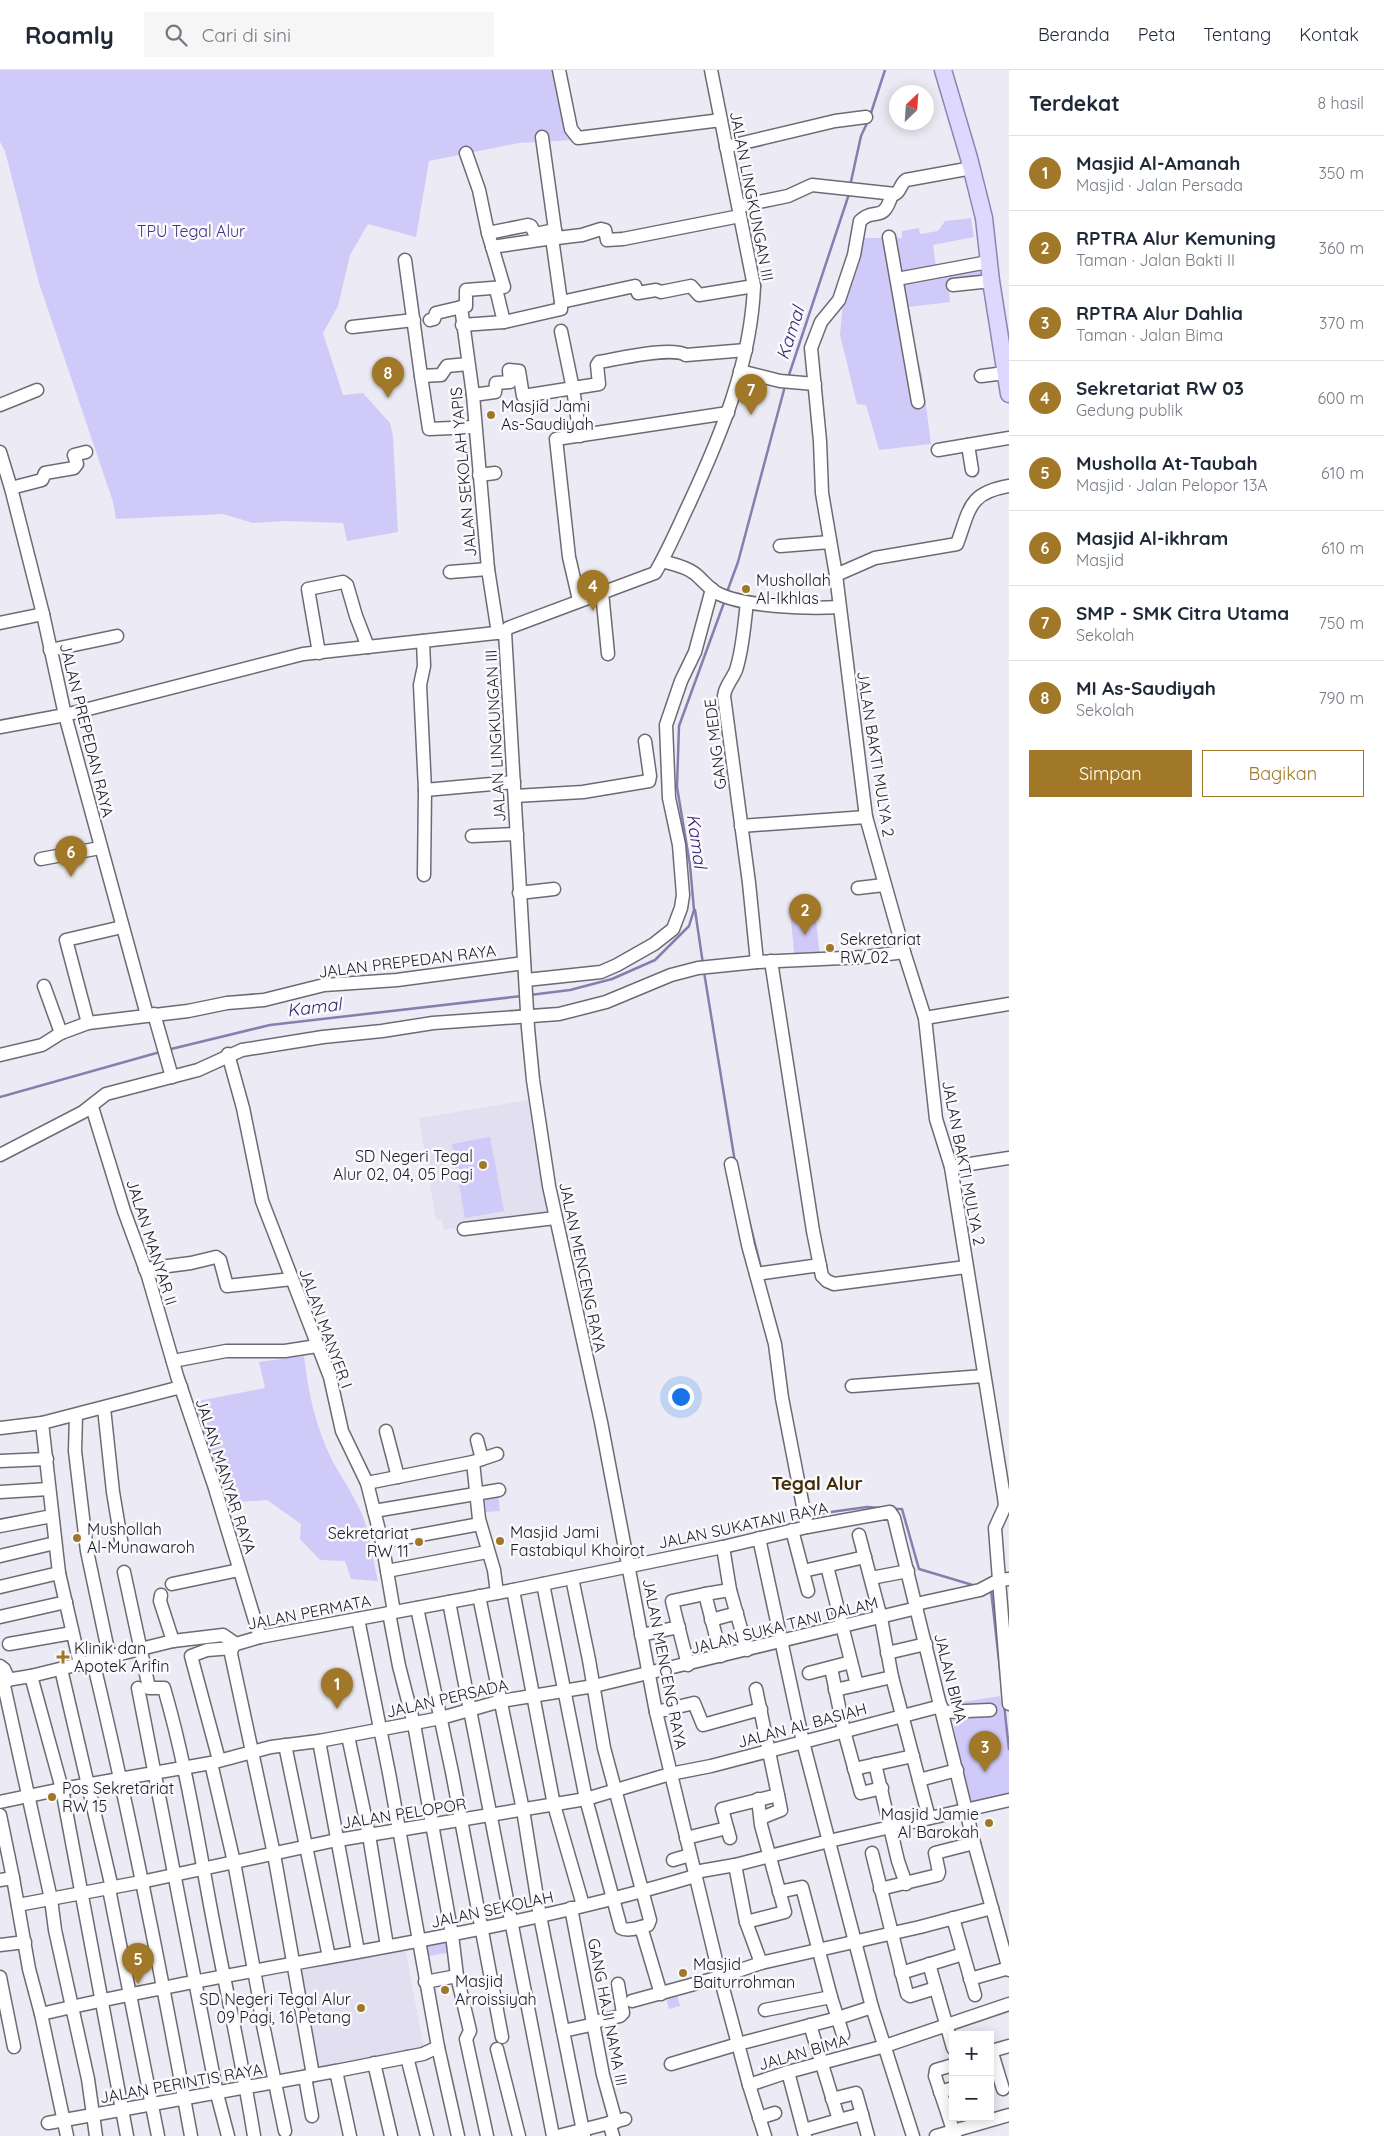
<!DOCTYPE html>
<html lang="id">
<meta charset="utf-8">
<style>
:root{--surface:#fff;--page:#f6f6f7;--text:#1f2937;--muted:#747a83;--line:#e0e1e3;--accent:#a07827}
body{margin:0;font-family:Quicksand,sans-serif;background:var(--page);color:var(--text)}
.controls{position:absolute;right:15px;bottom:15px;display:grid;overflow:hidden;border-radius:0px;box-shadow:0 2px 12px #0003}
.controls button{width:45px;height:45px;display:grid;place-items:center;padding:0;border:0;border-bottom:1px solid var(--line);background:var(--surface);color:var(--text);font:25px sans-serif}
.compass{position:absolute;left:889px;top:15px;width:45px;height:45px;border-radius:50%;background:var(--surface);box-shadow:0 2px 12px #0003;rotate:25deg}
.you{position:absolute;left:680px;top:1326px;width:18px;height:18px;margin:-12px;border:4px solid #fff;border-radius:50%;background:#1a73e8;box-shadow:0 0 0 8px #1a73e833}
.badge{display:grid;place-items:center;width:32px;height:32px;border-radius:50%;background:var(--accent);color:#fff;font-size:16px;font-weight:700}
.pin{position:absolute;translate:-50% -41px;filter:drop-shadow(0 1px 2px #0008)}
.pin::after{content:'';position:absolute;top:26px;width:18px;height:15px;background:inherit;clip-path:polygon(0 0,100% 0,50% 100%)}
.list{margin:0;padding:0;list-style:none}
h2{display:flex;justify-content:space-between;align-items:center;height:65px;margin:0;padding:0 20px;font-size:21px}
h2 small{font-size:16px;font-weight:400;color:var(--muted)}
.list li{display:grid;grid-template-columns:32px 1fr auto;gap:15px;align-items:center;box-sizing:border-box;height:75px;padding:0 20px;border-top:1px solid var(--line)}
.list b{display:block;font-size:19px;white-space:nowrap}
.list p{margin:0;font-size:16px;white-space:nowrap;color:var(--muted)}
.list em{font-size:16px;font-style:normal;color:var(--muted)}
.actions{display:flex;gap:10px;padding:15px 20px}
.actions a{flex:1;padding:11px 0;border:1px solid var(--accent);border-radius:0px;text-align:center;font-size:18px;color:var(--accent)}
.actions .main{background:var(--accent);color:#fff}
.icon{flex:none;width:28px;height:28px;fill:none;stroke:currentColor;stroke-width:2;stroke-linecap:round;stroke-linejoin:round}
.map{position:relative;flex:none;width:1009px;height:2066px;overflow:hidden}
header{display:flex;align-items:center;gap:30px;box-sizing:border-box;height:70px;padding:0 25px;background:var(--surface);border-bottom:1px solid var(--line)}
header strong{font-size:24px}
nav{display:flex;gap:28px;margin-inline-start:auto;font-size:18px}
.search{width:350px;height:45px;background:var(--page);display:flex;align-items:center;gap:12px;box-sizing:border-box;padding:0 18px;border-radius:0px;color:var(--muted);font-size:19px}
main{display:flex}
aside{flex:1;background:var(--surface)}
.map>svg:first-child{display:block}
</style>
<header>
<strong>Roamly</strong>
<div class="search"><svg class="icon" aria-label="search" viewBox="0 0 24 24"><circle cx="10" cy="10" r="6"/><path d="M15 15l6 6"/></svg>Cari di sini</div>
<nav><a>Beranda</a><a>Peta</a><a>Tentang</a><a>Kontak</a></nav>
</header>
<main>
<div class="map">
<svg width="1009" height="2066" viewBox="0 0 1009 2066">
<rect width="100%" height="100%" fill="#ecebf5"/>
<g fill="#e1dff0">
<path d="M528,1030l20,121 -85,14 -1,-8 -18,3 -2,-11 -6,1 -17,-102z"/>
<path d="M405,1878l19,100 -107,19 -18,-98z"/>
</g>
<g fill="#d0caf8">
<path d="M0,0h557l15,70 -53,3 -90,18 -13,76 -48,-13 -18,31 -12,51 -15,27 20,62 20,-2 27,30 3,13 5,96 -51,9 -4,-18 -58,-2 -32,2 -30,-9 -107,5 -3,-17 -74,-219 -34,-132 -5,-9z"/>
<path d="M971,148l3,19 -41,8 3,21 46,-6 3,19 -36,6 1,17 -41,5 7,44 6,24 9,69 -52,6 -13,-45 -9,-1 -17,-69 3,-34 17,-63h42v-7l17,-3 1,6 18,-3 7,-10z"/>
<path d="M815,839l5,50 -25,3 -5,-51z"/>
<path d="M490,1067l14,74 -39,7 -13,-74z"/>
<path d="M304,1286c4,36 12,72 28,104 10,18 21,34 30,54 8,19 11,46 16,67l-27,-2 -6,-18 -25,-1 -20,-21 1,-15 -34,-24 -38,3 -36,-101 72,-14 -6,-26z"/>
<path d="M498,1421l2,20 -14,1 -2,-19z"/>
<path d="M1000,1626l9,50v52l-41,7 -18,-101z"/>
<path d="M450,1872l2,10 -23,4 -2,-10z"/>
<path d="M676,1921l4,15 -11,3 -4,-15z"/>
</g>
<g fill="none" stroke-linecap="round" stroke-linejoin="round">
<g stroke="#867fae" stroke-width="2.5">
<path d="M870,46l15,-46"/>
<path d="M850,116l11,-50 7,-15"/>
<path d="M788,308l61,-184"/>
<path d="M727,522l11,-30 47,-176"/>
<path d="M695,840l8,54"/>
<path d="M704,902l31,190"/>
<path d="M530,925l40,-5 42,-11 43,-19 34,-34 5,-16 -4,-45 -13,-78 2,-61 46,-126"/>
<path d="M167,980l103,-25 252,-29"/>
<path d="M0,1027l160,-45"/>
<path d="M749,1150l12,48"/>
<path d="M894,1439h8l17,60 57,17"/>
<path d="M809,1445l58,-8 14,1"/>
<path d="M991,1520l18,159"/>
</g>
<defs>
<g id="minor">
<path d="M559,0l12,59 7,9 143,-18"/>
<path d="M711,0l43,216c-3,77 -33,149 -65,218 -11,23 -21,47 -34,69l-147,55 -3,4 23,396 5,52 16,106 52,236 55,290 64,265 29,108 16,51"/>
<path d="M542,67l13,93"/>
<path d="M726,77l109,-26 31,-4"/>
<path d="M892,124c-9,31 -17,12 -32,27l-6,34 -15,45 -18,22 -10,26 9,93 2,52 14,82 30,242 38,135 21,66 11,101 15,48 53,330 1,9 -10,22 4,52 10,-1"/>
<path d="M739,136l49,-10 24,-11 83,9c6,-3 5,-10 11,-14l66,-12"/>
<path d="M488,163l40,-8 3,1 4,8 20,-4 2,8 25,-3 19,-6 4,1 2,10 16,-1 117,-23"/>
<path d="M889,167l29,165"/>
<path d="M552,168l9,64"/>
<path d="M492,177l54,-8"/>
<path d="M405,190l16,116 20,-1 6,-9 21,-2"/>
<path d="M897,209l91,-17"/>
<path d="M953,215l38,-4"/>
<path d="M496,219l8,33"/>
<path d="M461,237l12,88 15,174 10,64"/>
<path d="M430,250l4,-1 2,-6 30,-7v-16l38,-3 -16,-54 -9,-43 -13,-37"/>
<path d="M462,255l42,-3 57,-13v-7l74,-16 3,7 18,-3 5,2 30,-6 8,9 55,-9"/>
<path d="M352,257l62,-7"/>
<path d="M561,261l12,58 7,47"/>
<path d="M740,301l40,10 35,3"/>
<path d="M421,306l8,53 45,-2"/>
<path d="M981,306l24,-3"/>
<path d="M473,325l22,-3 1,-9 14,-1 -1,-12 10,1 4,25 76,-12 -2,-19 2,-3c19,-3 72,-16 87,-7l60,-5"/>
<path d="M0,335l37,-15"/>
<path d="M968,375l4,25"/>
<path d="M938,380l71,-12"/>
<path d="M0,382l11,36 32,126 22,101 82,300"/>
<path d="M479,405l16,-2"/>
<path d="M11,418l31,-8 3,-7 29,-5 3,-4 -3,-9 12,-3"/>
<path d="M780,476l50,-4"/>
<path d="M662,491c10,3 23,5 32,12 8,6 14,15 23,20 27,14 92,16 122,14"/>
<path d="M450,502l38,-3"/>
<path d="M836,505l39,-17 82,-14c13,-35 11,-51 52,-58"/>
<path d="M602,522l6,62"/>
<path d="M579,530l-10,-43 -13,-118 172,-26"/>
<path d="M747,533c-3,22 -4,46 -11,67 -4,10 -11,16 -12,26l25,187 8,79"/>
<path d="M0,553l43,-9"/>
<path d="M423,571l1,25 -4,19 5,105 -1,85"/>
<path d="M50,580l67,-14"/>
<path d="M319,583l-11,-64 35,-7 4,3 9,31 12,31"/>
<path d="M0,657l65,-12 238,-61 202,-22"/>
<path d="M425,720l89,-8"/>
<path d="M515,726l68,-4 66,-11 1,-5 -5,-35"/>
<path d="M741,756l125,-9"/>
<path d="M472,766l45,-2"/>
<path d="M41,789l59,-11"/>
<path d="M858,818l26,-3"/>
<path d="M519,823l35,-4"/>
<path d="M771,891l42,270 9,45 5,5 7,3 132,-17"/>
<path d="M526,910l75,-8 16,-7 37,-21 19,-15 8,-21 2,-13 -4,-50 -10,-47 -3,-73 15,-44 14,-29 17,-63"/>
<path d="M44,916l17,47"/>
<path d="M154,944l18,63"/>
<path d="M925,948l84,-14"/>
<path d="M88,953l-22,-83 56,-13"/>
<path d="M228,984l15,54 19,93 68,176 12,54 25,52 15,59 12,70"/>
<path d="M0,985l42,-10 19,-12 27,-10 100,-12 39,-8 37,-3 60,-15 73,-5 127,-17"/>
<path d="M92,1037l32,104 24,65 29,100 37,109 46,152"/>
<path d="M0,1085l83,-43 23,-18 92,-24 44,-20 81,-13 59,-6 51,-8 126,-9 47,-12 65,-27 27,-7 59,-6 108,-5 39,-5"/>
<path d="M731,1094l17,81 27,99 7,54 25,129"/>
<path d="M951,1097l58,-9"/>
<path d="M464,1159l91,-11"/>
<path d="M145,1199l46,-6 25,-6 4,3 7,26 65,-7"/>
<path d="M756,1204l64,-9"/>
<path d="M173,1291l53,-10h59l32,-5"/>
<path d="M852,1316l132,-10"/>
<path d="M104,1338l9,84 9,54"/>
<path d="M76,1345l-1,36 12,100 22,104"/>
<path d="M42,1353l17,150 21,91"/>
<path d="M0,1358l42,-5 139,-36"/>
<path d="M386,1361l12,46"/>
<path d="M477,1370l5,19"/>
<path d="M0,1391l47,-2"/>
<path d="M473,1392l6,57 15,51 3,23"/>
<path d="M367,1413l106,-21 24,-8"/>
<path d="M0,1422l49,-3"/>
<path d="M374,1441l125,-21"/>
<path d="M0,1456l52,-10"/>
<path d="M792,1460l16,61"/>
<path d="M859,1465l22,83 11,59 37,141"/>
<path d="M759,1468l44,204 69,265 41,129"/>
<path d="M382,1472l98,-18"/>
<path d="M723,1477l7,43 17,60"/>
<path d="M0,1486l55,-13"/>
<path d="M827,1496l30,119 -22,5"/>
<path d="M387,1501l100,-19"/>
<path d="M803,1501l62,-14"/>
<path d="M124,1502l25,116h15c21,72 33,147 47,222 14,75 31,150 43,226"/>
<path d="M871,1508l37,-7"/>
<path d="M172,1514l67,-14"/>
<path d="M543,1514l43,215 35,129c7,4 20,-1 27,-3l2,-5 -46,-172 -15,-88 -17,-82"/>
<path d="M0,1517l59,-14"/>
<path d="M513,1520l41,215 29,100"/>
<path d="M161,1525l-1,6 13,40"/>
<path d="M479,1526l44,214 17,106 44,220"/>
<path d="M449,1532l104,534"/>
<path d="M916,1534l64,-14 19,-10 10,124"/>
<path d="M417,1538l35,164 50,265"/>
<path d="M389,1543l10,53 15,58 38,211 5,41"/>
<path d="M0,1547l66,-15"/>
<path d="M711,1550l26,-7"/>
<path d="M641,1565l38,-8"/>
<path d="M9,1574l63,-11"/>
<path d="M236,1574l-4,4 -1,6 43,200 39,221"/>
<path d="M887,1583l39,-9"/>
<path d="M721,1586l-16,-62 25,-4"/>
<path d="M93,1591c38,157 69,316 98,475"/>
<path d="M688,1595l-16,-64 33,-7"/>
<path d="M0,1596l4,3 5,11"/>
<path d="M831,1598l13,63 17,62 21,-5"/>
<path d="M61,1599l51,219"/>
<path d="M809,1603l42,-11"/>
<path d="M31,1606l31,113 65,347"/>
<path d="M0,1611l31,-5 142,-35 50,-6 13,9 24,-7 253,-47 210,-43 84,-20 83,-15 4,6 80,325 35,127"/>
<path d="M3,1611l48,218 4,31 33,149 8,57"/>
<path d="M857,1615l35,-8"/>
<path d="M138,1618l79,406 11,42"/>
<path d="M656,1642l38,-9 9,22 58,-16"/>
<path d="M943,1642l47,-2"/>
<path d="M348,1666l21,99 18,111"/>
<path d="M319,1671l39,210"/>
<path d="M285,1675l44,212"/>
<path d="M219,1690l-28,-104 16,-6 25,-2"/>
<path d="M211,1693l23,99 24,130 3,23 24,116"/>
<path d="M875,1694l23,97 8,23"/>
<path d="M854,1699l59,-13"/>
<path d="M919,1710l38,-10"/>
<path d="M0,1732l62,-13 149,-26 60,-16 48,-6 122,-23 60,-17 93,-15 323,-78"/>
<path d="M0,1745l13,63 16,91 12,45 26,122"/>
<path d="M761,1748l20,-8 -3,-15"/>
<path d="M686,1768l41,-10"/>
<path d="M730,1768l-8,-29 56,-14 -22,-106"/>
<path d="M872,1783l35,141 3,2 26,-8"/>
<path d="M673,1790l17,-5"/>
<path d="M735,1795l11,57 15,41"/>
<path d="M695,1802l40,-7 94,-24 180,-41"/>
<path d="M0,1810l13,-2"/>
<path d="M109,1819l49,247"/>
<path d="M880,1819l58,-14 1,-3 -4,-19 39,-10"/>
<path d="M779,1822l23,-5 29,110 12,38"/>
<path d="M18,1835l123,-23 191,-41 254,-42 84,-25 41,-8 230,-60"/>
<path d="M571,1838l32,167 13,47"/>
<path d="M953,1848l22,77"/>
<path d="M746,1852l39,-10 -24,-87 -3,-26"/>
<path d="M641,1857l20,67"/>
<path d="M0,1875l25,-3"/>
<path d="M929,1894l24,84"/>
<path d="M901,1903l62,-19"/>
<path d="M0,1907l14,70"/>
<path d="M970,1909l39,-11"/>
<path d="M425,1912l32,-6 13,55 -4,8 21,97"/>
<path d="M632,1931l88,-24 41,-14 159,-36 72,-19"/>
<path d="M765,1940l66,-13"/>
<path d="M41,1944c217,-51 441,-74 654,-138"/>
<path d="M594,1952l26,-6 3,-3 -5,-29"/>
<path d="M810,1955l29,95 23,-6"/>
<path d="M563,1961l32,-7"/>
<path d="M438,1977l20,89"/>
<path d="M497,1979l22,87"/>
<path d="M407,1987l20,79"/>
<path d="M374,1993l17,73"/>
<path d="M671,1994l67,-20 100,-26 34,-11"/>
<path d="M953,1995l-17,5 -1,6 20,60"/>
<path d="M336,2001l87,-17 15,-7 -49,-274 -31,-154"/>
<path d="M788,2002l17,64"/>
<path d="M305,2007l7,39"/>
<path d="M749,2015l39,-13 97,-26 124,-42"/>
<path d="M1003,2019l-11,-36 3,-3 14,-4"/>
<path d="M940,2022l13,-4"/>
<path d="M832,2029l24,-6 12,43"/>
<path d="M759,2048l16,-5"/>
<path d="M48,2053l288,-52 14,65"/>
<path d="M609,2053l4,13"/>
<path d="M804,2060l35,-10"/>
<path d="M558,2066l67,-17"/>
<path d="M936,2066l73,-21"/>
</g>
<path id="major" d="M943,0l26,88 15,60 7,63 18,113"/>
</defs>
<use href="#minor" stroke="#6c6b74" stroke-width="15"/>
<use href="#major" stroke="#8c85b1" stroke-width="19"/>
<use href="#minor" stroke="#fff" stroke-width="12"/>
<use href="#major" stroke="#ded8ff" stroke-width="16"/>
</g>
<g fill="#a07827" stroke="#faf9fd" stroke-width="2">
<circle cx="491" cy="345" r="5"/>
<circle cx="746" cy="519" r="5"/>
<circle cx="830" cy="878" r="5"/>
<circle cx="483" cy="1095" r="5"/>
<circle cx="77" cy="1468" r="5"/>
<circle cx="500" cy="1471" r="5"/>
<circle cx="419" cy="1472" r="5"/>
<path d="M60.5 1579.5h5v5h5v5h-5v5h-5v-5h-5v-5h5z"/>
<circle cx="52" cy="1727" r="5"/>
<circle cx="989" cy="1753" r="5"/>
<circle cx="683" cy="1903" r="5"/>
<circle cx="445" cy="1920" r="5"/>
<circle cx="361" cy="1938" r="5"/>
</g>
<g text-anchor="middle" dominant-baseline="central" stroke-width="5" stroke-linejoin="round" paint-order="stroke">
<g font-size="16" fill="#1c1b1f" stroke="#faf9fd">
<text transform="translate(752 126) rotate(79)">JALAN LINGKUNGAN III</text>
<text transform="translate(463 402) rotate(-95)">JALAN SEKOLAH YAPIS</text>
<text transform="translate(87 660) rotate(76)">JALAN PREPEDAN RAYA</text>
<text transform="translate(495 666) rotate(-93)">JALAN LINGKUNGAN III</text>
<text transform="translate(715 674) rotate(-97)">GANG MEDE</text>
<text transform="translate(876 684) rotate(81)">JALAN BAKTI MULYA 2</text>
<text transform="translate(407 891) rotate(-7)">JALAN PREPEDAN RAYA</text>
<text transform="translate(964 1093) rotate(79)">JALAN BAKTI MULYA 2</text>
<text transform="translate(152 1172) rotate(72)">JALAN MANYAR II</text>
<text transform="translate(583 1197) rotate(78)">JALAN MENCENG RAYA</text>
<text transform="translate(326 1258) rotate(70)">JALAN MANYER I</text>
<text transform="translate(226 1406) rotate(72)">JALAN MANYAR RAYA</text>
<text transform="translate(743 1455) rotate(-12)">JALAN SUKATANI RAYA</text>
<text transform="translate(309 1542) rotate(-11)">JALAN PERMATA</text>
<text transform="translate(784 1555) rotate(-14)">JALAN SUKA TANI DALAM</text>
<text transform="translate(665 1594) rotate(79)">JALAN MENCENG RAYA</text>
<text transform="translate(951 1608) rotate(76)">JALAN BIMA</text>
<text transform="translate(447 1628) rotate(-13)">JALAN PERSADA</text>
<text transform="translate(802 1655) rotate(-15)">JALAN AL BASIAH</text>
<text transform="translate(404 1743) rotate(-9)">JALAN PELOPOR</text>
<text transform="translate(492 1839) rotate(-12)">JALAN SEKOLAH</text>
<text transform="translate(608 1942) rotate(79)">GANG HAJI NAMA III</text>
<text transform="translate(803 1982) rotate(-16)">JALAN BIMA</text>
<text transform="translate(181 2013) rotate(-10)">JALAN PERINTIS RAYA</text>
</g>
<g font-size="16" fill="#483481" stroke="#faf9fd">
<text x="191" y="161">TPU Tegal Alur</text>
</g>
<g font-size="16" fill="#1c1b1f" stroke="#faf9fd" text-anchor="start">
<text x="501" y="336">Masjid Jami<tspan x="501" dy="18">As-Saudiyah</tspan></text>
<text x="756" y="510">Mushollah<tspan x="756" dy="18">Al-Ikhlas</tspan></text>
<text x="840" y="869">Sekretariat<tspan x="840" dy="18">RW 02</tspan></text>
<text x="473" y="1086" text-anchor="end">SD Negeri Tegal<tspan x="473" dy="18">Alur 02, 04, 05 Pagi</tspan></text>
<text x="87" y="1459">Mushollah<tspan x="87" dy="18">Al-Munawaroh</tspan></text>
<text x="510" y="1462">Masjid Jami<tspan x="510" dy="18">Fastabiqul Khoirot</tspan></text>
<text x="409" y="1463" text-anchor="end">Sekretariat<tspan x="409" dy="18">RW 11</tspan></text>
<text x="74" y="1578">Klinik dan<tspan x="74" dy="18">Apotek Arifin</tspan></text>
<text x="62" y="1718">Pos Sekretariat<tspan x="62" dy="18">RW 15</tspan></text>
<text x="979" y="1744" text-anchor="end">Masjid Jamie<tspan x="979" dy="18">Al Barokah</tspan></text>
<text x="693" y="1894">Masjid<tspan x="693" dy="18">Baiturrohman</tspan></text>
<text x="455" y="1911">Masjid<tspan x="455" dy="18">Arroissiyah</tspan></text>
<text x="351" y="1929" text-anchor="end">SD Negeri Tegal Alur<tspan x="351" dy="18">09 Pagi, 16 Petang</tspan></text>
</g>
<g font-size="18" font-style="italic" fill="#39236f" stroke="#faf9fd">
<text transform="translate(790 263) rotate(-72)">Kamal</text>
<text transform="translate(697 771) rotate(82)">Kamal</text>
<text transform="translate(314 937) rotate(-7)">Kamal</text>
</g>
<g font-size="19" font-weight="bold" fill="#412e06" stroke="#faf9fd">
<text x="817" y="1413">Tegal Alur</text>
</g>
</g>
</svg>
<div class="controls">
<button>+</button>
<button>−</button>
</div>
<svg class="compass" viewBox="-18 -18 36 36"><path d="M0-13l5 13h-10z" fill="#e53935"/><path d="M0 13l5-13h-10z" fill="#747a83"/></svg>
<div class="you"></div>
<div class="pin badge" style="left:337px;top:1639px">1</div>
<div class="pin badge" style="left:805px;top:865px">2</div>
<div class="pin badge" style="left:985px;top:1702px">3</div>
<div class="pin badge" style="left:593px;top:541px">4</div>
<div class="pin badge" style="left:138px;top:1914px">5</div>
<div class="pin badge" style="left:71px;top:807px">6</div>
<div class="pin badge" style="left:751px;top:345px">7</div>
<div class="pin badge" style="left:388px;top:328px">8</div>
</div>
<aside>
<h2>Terdekat<small>8 hasil</small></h2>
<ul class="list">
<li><span class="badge">1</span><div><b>Masjid Al-Amanah</b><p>Masjid · Jalan Persada</p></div><em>350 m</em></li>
<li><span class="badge">2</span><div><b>RPTRA Alur Kemuning</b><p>Taman · Jalan Bakti II</p></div><em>360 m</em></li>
<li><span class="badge">3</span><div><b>RPTRA Alur Dahlia</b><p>Taman · Jalan Bima</p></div><em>370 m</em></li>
<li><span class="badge">4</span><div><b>Sekretariat RW 03</b><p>Gedung publik</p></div><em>600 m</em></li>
<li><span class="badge">5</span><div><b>Musholla At-Taubah</b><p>Masjid · Jalan Pelopor 13A</p></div><em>610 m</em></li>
<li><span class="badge">6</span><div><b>Masjid Al-ikhram</b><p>Masjid</p></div><em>610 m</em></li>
<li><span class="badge">7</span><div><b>SMP - SMK Citra Utama</b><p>Sekolah</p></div><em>750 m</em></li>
<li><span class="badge">8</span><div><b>MI As-Saudiyah</b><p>Sekolah</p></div><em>790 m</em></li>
</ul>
<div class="actions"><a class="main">Simpan</a><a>Bagikan</a></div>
</aside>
</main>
